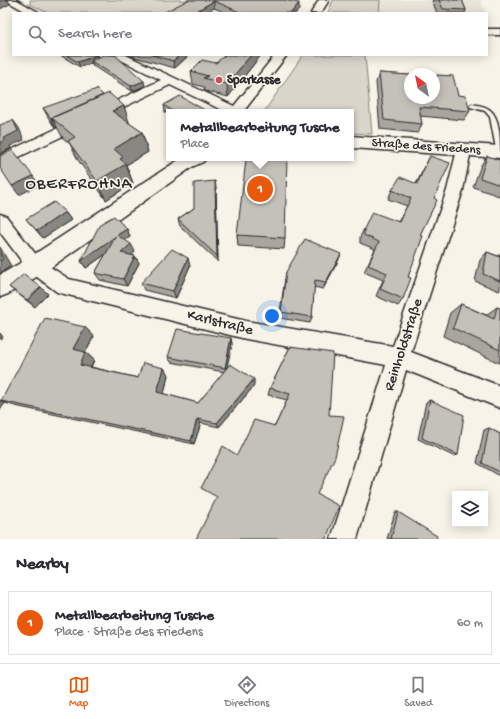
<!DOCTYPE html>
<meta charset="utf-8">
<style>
:root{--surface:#fff;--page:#f2f2f3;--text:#2b2b33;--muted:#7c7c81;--line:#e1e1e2;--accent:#ea580c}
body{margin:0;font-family:"Gochi Hand",sans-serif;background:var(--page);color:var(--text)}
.controls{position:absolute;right:12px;bottom:12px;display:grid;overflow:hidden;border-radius:0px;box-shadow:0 2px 10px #0003}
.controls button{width:36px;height:36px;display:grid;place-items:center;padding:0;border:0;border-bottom:1px solid var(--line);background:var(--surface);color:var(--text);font:20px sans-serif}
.compass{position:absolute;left:404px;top:68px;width:36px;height:36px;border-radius:50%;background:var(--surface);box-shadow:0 2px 10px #0003;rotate:327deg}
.you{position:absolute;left:272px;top:316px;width:14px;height:14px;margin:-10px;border:3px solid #fff;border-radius:50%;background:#1a73e8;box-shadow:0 0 0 6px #1a73e833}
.badge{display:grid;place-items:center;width:26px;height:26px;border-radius:50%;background:var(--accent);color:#fff;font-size:13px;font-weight:700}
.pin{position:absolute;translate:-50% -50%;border:2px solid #fff;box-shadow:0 1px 4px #0006}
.popup{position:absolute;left:166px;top:109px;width:188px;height:52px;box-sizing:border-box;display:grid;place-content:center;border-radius:0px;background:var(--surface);filter:drop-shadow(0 1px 3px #0005);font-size:13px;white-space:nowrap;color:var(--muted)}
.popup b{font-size:15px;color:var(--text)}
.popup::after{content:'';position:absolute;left:50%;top:100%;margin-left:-8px;border:8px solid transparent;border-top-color:var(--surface)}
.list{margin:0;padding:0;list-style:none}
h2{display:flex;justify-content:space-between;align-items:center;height:52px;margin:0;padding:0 16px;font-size:17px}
h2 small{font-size:13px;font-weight:400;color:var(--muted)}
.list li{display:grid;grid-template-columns:26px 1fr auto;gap:12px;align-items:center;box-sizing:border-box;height:64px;margin:0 8px 8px;padding:0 8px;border:1px solid var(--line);border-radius:0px}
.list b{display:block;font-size:15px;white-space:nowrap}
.list p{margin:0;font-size:13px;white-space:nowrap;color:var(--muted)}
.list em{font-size:13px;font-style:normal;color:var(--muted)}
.icon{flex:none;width:22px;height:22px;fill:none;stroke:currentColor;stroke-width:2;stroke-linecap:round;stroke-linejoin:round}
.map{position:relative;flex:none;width:500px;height:539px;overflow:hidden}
.search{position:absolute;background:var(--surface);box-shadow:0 2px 10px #0003;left:12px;right:12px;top:12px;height:44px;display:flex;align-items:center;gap:10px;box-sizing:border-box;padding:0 14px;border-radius:0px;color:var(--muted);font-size:15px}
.sheet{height:124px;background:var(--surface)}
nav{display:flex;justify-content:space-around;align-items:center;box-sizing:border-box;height:56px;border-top:1px solid var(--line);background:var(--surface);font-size:11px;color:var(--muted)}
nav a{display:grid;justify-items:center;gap:2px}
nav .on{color:var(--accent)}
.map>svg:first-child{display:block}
</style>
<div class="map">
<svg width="500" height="539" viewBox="0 0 500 539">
<rect width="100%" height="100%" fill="#f7f3e8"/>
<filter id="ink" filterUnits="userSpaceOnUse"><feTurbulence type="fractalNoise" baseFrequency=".025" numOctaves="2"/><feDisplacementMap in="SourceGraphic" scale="8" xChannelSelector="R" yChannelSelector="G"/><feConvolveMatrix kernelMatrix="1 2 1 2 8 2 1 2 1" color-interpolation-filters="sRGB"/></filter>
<g filter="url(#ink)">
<path fill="#e8e4da" d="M344,0h136l6,13h-151z"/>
<g fill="#dad6cc" stroke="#82807c">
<path d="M30,0h160l-21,13h-121l-18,-9z"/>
<path d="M333,0h47l-1,13h-51z"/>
<path d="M303,55h62l7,79 -21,-1v-21h-87z"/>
</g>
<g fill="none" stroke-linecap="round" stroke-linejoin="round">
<defs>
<path id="lane" d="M472,104c5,1 14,2 18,6 10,8 10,28 10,41l-4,-2 -6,-32 -5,-6 -15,-4 -1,-1z"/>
<g id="street">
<path d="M5,0h12l23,13h-12z"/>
<path d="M319,0h10l-8,13h-10z"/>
<rect x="487" y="29" width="13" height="6"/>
<path d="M111,55h15l108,51 41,-51h12l-44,57h-17l-56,-27 -170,81v-11l161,-75z"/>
<path d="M464,145l5,2 2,3 -8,40 -52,162 89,34v22l-94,-38 -49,169h-26l55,-174 -140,-26 -182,-45 -7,-2 -28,-21 -29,-39v-18l6,2 35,45 28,18 177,42 147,25 54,-156 10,-40 2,-3z"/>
</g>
<g id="secondary">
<path d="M351,136l149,10v12l-149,-10z"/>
<path d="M206,158l-3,4 -11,5 -149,106 -35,21 -8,3v-22l27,-16 153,-100z"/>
</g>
</defs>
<use href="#lane" stroke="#2b2b2b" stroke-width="3"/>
<use href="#street" stroke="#2b2b2b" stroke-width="3"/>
<use href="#secondary" stroke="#2b2b2b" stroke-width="3"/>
<use href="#lane" fill="#f7f3e8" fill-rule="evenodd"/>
<use href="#street" fill="#f7f3e8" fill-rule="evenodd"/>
<use href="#secondary" fill="#f7f3e8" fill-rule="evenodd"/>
</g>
<g fill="#a9a69f" stroke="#2b2b2b">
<path d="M188,0h95l16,10 -3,3h-70l-12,-5z"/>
<path d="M432,0h30l4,10 -1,3h-28z"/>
<path d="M60,55h38l1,2 46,29 -13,5 -39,-25 -1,-3 -12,4z"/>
<path d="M127,55h62l-14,13z"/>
<path d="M261,55l-33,42 -23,-6 -1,-4 -11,-3 -2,-13 25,-8z"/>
<path d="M379,73l57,4 1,-2 21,20 12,16 -6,9 -44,-4 2,8 -4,9 -38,-4 -4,-47z"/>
<path d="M164,105l44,7h-39v3l-4,-3z"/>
<path d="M43,108l87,16 12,8 6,20 -22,13 7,18 -27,17 -28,-40 -8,-16 -7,-6 -6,-11 -2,1 -7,-11z"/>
<path d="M430,156l4,42 -14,37 -12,42 -5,22 -5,7 -22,-10 7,-16 -19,-8 11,-23 -15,-6v-6l4,-8 34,-7 9,-16 -19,-7 4,-9 24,-6z"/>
<path d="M487,156l13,4v35l-1,1 -26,-9 8,-22z"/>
<path d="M253,160l32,78 -1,11 -46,-3 -1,-11z"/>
<path d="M215,181l1,8 2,73 -38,-36 -2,-7 16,-11z"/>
<path d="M65,212l6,8 -28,18 -17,-19z"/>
<path d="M127,229l3,8 -5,3 10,12 -4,3 4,1 4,7 -12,23 -27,-6 -5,-7 11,-19 -20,14 -5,-7z"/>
<path d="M487,252l11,4 2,-2v36l-1,1 -24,-10 5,-21z"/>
<path d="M341,254l-3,7 -15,28 -9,-2 -2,30 -2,6 -31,-5 7,-46z"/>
<path d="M190,266l-14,32 -32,-8 -3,-7z"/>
<path d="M9,287h32l7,7 -13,13z"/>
<path d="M461,304l25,11 11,-8 3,1v55h-1l-56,-27 7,-23z"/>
<path d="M94,336l-9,16 9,8 -3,7 47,11 26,-10 4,7 -4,19 34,9 26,-31 -53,-10 -3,-5 63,-19 1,6 -6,25 28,17 -35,41 -18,-4 -7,21 -179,-38 -10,-3 -5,7 1,-9z"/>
<path d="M290,347l39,68 -112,82 20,-42 38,-29 12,-26 -19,-5 2,-7z"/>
<path d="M430,400l28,55 -5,1 -35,-17 8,-37z"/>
<path d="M489,428l11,6v42l-23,-13 7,-33z"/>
<path d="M395,512h3l38,27h-49z"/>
</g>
<g fill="#898782" stroke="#2b2b2b">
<path d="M0,0h8l2,4 -10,5z"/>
<path d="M214,1v7l-9,5h-12z"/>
<path d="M299,3v7l-3,3h-5z"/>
<path d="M98,55l1,4 -8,2 1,2 -12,4 -2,-5z"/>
<path d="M180,55h9l-14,13 -2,-7z"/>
<path d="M251,55h10l-33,42 -1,-13z"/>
<path d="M144,81l1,5 -13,5 -1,-5z"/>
<path d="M103,95l-51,23 5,9 -2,1 -4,-10z"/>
<path d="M124,106l6,19 -18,-14z"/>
<path d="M13,120l6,8 5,12 -14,6 1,2 -11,6v-11l4,-5z"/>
<path d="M142,132l6,20 -22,13 7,18 -27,17 -9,-19 17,-32z"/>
<path d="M33,176l6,9 -20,10 -7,-9z"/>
<path d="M215,181l1,8 2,73 -1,-6z"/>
<path d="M65,212l6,8 -28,18 -6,-7z"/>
<path d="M127,229l3,8 -9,6 -4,-8z"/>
<path d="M116,236l4,8 -34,24 -5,-7z"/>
<path d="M131,244l4,8 -9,8 -5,-7z"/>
<path d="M0,247l11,19 -11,7z"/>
<path d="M341,254l-3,7 -15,28 3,-7z"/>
<path d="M135,256l4,7 -12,23 -4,-7z"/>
<path d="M188,258l2,8 -14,32 -3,-7z"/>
<path d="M41,287l7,7 -13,13 -8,-7z"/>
<path d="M85,327l9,9 -11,21 -10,-8z"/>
<path d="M0,333l3,4 -3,2z"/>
<path d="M231,338l1,6 -6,28 -1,-4z"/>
<path d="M85,352l9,8 -5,12 -9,-7z"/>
<path d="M164,368l4,7 -5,23 -6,-6z"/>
<path d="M254,379v7l-35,41 -2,-4z"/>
<path d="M0,400l5,2 -4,-1 4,2 -5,7z"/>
<path d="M197,419l4,4 -7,21 -3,-3z"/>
</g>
<g fill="#c4c1b9" stroke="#2b2b2b">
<path d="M188,0h95l16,3 -8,10h-49l-28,-12 -21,12h-30z"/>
<path d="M439,0h23l4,10 -23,-1z"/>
<path d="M66,55h32l-20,7z"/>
<path d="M103,55h12l29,26 -13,5 -40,-25z"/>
<path d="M152,55h28l-7,6z"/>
<path d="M225,55h26l-24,29 -24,-6 5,-2 -17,-5 11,-11 14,3z"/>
<path d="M379,73l31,2v23h24v-21h3v-2l16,1 5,19 8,1 4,15 -51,-4 3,17 -38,-4z"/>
<path d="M97,89l6,6 -52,23 -8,-10z"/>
<path d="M109,93l15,13 -12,5 30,21 -28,17 9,8 -3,2 6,5 -29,17 -29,-40 7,-4 -23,-19z"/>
<path d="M180,96l28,16h-34l-10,-7z"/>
<path d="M13,120l5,11 -14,7 1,2 -5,3v-18z"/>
<path d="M13,150l20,26 -21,10 -12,-18v-12z"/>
<path d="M430,156l20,7 -16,35 3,2 -17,35 3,1 -15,41 3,1 -8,21 -23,-10 7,-16 -19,-8 11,-23 -15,-7v-6l8,-17 27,10 12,-24 -19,-8 8,-13 17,7z"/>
<path d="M487,156l13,4v25l-20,-7z"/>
<path d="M253,158h34l-2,80 -48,-3 9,-75h7z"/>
<path d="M215,181l2,75 -39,-37 16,-11v-25z"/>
<path d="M54,202l11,10 -28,19 -11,-12z"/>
<path d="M114,216l13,13 -10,6 14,9 -10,9 14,3 -12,23 -28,-6 21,-37 -35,25 19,-37z"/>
<path d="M305,239l36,15 -15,28 -11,-2 -3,37 -31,-5 5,-40z"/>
<path d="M172,249l16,9 -15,33 -32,-8z"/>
<path d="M487,252l13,5v24l-17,-7z"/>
<path d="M0,253l3,6 -3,2z"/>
<path d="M24,274l17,13 -14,13 -18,-13z"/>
<path d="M461,304l33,15 3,-12 3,1v42l-47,-22z"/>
<path d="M45,318l40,9 -12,22 12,3 -5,13 58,13 5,-15 21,5 -7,24 41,11 32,-39 24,15 -37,44 -20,-4 -6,22 -190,-40z"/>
<path d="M177,329l54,9 -6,30 -57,-11z"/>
<path d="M290,347l43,6 -4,62 15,1 -9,41 -18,37 22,12 -13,33h-130l21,-42 -16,-9 22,-42 14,9 17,-35 21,6 15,-32 -20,-6z"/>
<path d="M430,400l34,15 -6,40 -36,-17z"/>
<path d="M489,428l11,6v38l-18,-9z"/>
<path d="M398,512l39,24 -1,3h-45z"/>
</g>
</g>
<circle fill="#d1495b" stroke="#f7f3e8" stroke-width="1.5" cx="219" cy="80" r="4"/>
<g text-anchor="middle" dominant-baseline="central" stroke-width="3.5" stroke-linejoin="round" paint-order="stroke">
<g font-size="13" font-weight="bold" fill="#2b2b2b" stroke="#f7f3e8" text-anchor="start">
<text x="227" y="80">Sparkasse</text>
</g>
<g font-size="13" fill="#2b2b2b" stroke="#f7f3e8">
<text transform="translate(426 147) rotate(4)">Straße des Friedens</text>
</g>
<g font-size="15" fill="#2b2b2b" stroke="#f7f3e8">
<text transform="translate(220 323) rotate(14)">Karlstraße</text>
<text transform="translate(404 345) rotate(-72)">Reinholdstraße</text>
</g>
<g font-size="17" letter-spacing="1" fill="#2b2b2b" stroke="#f7f3e8">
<text x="79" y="185">OBERFROHNA</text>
</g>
</g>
</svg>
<div class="controls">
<button><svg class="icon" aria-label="layers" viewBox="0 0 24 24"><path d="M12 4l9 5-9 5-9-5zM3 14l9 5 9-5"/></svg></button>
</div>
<svg class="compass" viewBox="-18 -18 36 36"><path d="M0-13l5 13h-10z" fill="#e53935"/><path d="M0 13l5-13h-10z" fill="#7c7c81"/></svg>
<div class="you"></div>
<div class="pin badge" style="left:260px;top:189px">1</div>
<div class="popup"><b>Metallbearbeitung Tusche</b>Place</div>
<div class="search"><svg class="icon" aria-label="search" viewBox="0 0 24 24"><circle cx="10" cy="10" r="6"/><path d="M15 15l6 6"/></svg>Search here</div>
</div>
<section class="sheet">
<h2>Nearby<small></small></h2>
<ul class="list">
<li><span class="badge">1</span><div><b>Metallbearbeitung Tusche</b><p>Place · Straße des Friedens</p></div><em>60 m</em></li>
</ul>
</section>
<nav>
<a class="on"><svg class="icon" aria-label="map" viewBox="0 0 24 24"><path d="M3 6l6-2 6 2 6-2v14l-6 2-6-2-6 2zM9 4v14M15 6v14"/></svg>Map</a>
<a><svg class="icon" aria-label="directions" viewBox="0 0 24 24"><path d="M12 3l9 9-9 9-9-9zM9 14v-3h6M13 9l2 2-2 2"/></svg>Directions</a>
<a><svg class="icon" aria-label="saved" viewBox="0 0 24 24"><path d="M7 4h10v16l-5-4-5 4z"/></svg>Saved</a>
</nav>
